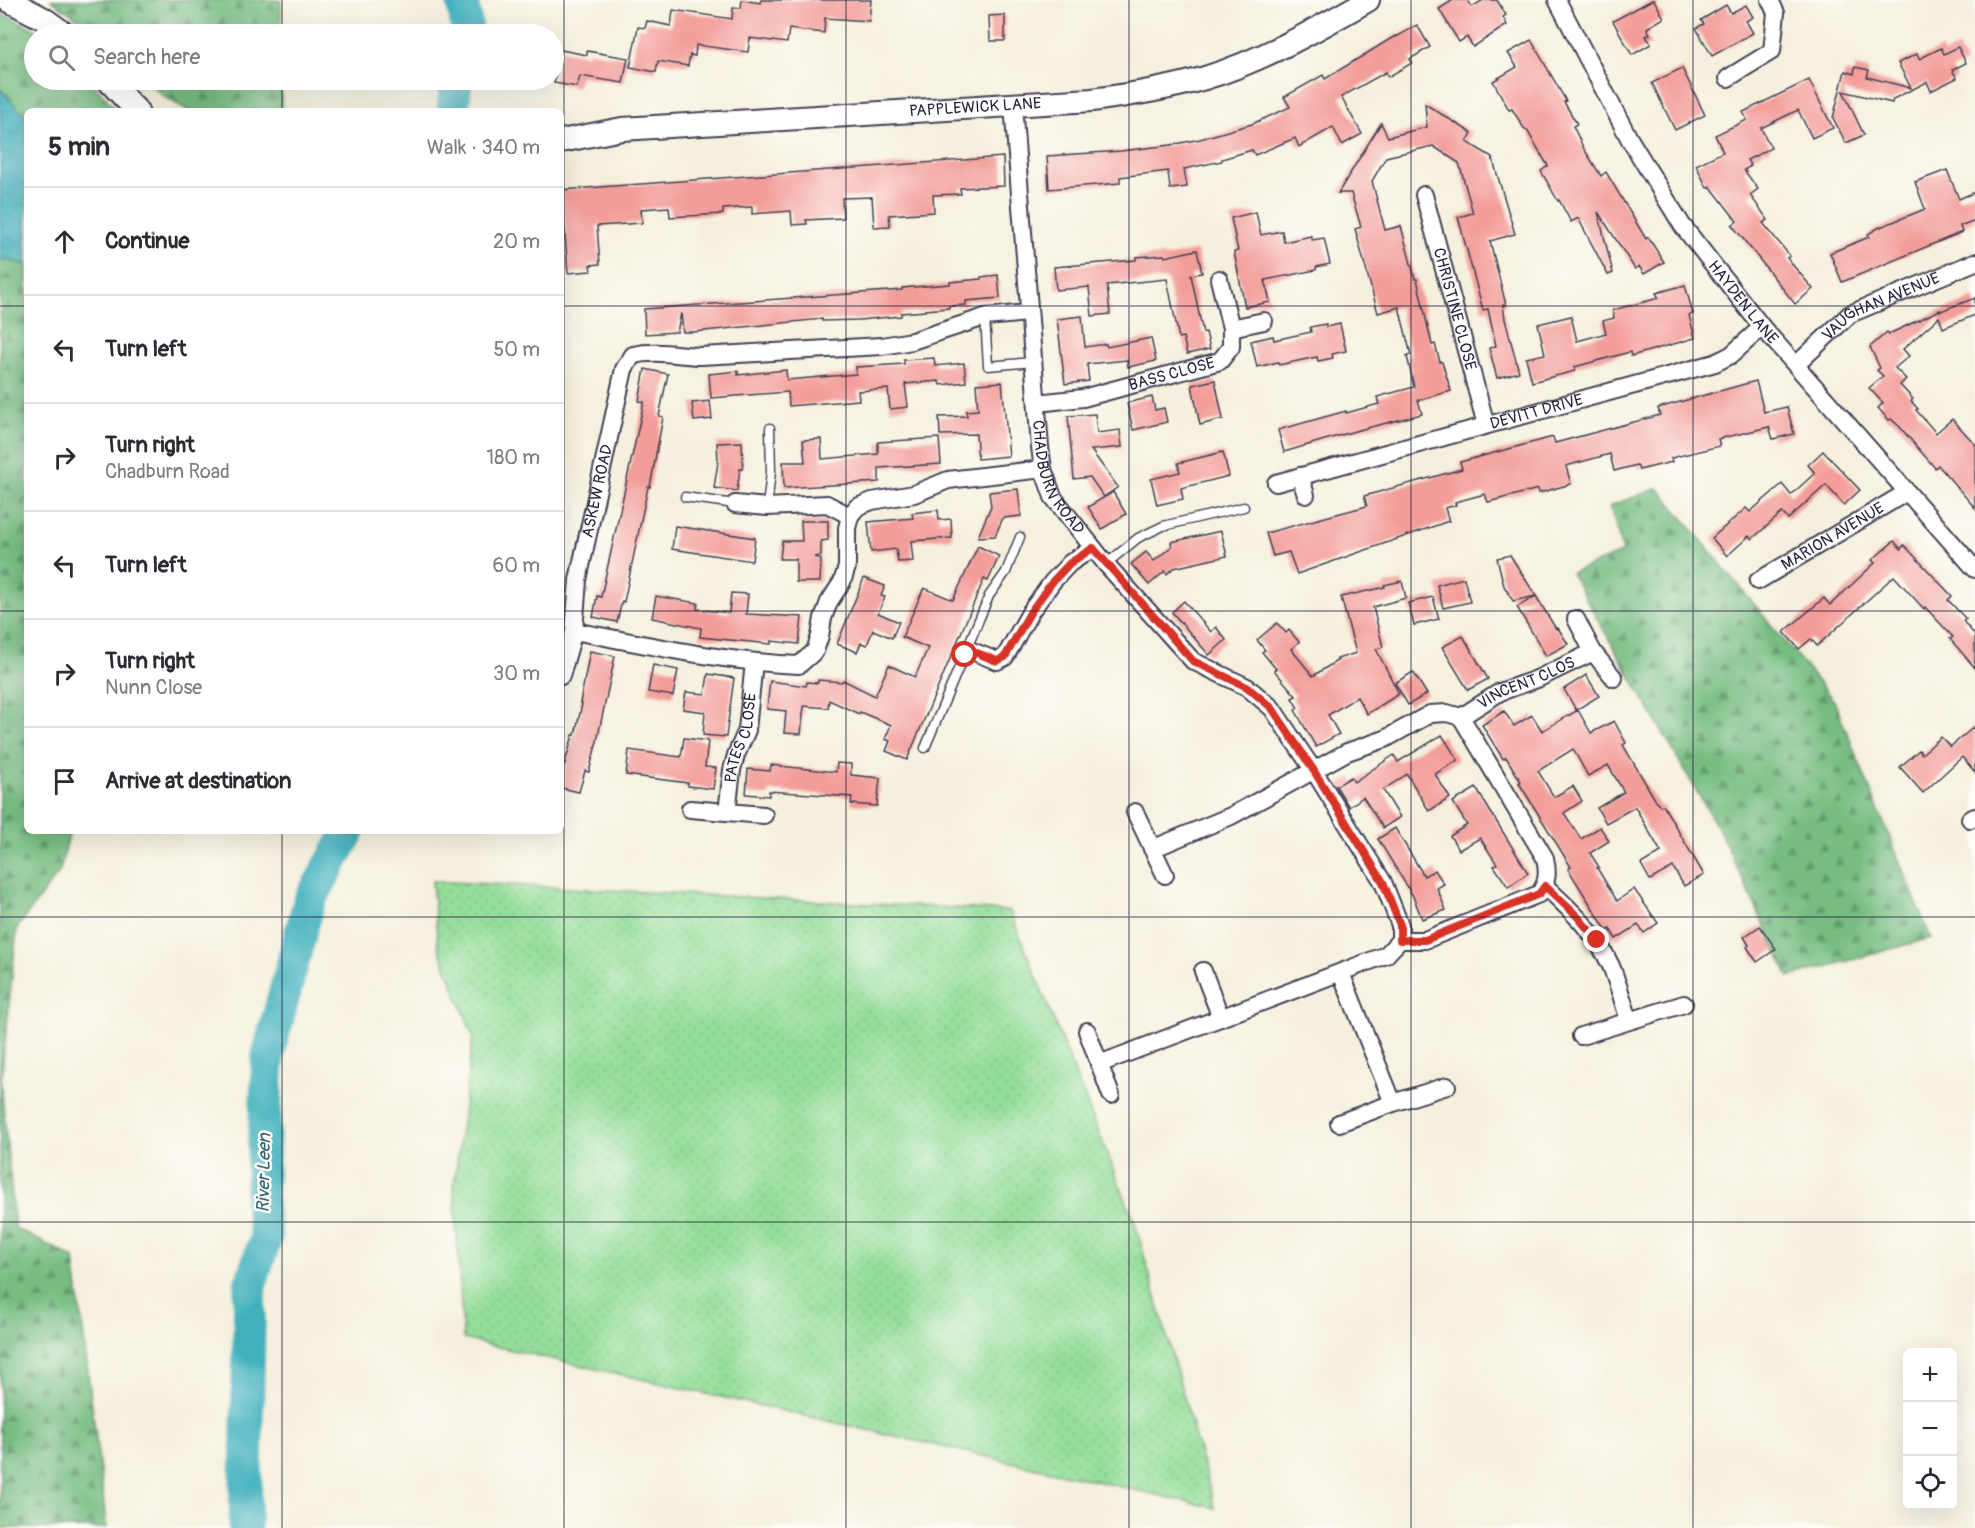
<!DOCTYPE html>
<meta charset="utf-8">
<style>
:root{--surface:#fff;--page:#f2f2f3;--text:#2b2b33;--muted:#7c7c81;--line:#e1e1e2}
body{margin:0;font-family:Pangolin,sans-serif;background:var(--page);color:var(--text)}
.controls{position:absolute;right:18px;bottom:18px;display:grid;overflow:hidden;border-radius:9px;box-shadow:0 6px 24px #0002}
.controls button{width:54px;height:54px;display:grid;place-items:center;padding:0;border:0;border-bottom:2px solid var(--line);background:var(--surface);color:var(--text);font:30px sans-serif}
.stop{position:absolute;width:18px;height:18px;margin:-14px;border:4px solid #d93025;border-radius:50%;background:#fff}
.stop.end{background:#d93025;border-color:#fff;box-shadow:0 2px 6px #0008}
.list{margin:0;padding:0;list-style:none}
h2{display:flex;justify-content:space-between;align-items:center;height:78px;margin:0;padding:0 24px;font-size:26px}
h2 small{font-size:20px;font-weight:400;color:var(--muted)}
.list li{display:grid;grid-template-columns:39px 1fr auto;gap:18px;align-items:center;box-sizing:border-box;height:108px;padding:0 24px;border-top:2px solid var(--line)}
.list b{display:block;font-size:22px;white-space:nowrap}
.list p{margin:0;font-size:20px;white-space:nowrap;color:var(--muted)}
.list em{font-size:20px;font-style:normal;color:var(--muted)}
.icon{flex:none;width:33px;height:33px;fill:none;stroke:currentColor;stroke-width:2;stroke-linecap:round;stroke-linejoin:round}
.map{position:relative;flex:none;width:1975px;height:1528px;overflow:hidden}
.search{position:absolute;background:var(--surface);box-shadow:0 6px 24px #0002;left:24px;top:24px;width:540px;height:66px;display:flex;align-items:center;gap:15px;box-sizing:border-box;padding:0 21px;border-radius:33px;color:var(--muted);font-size:22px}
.panel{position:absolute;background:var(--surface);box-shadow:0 6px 24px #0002;left:24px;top:108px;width:540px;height:726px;border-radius:9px}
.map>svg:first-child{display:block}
</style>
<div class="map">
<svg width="1975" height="1528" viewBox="0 0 1975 1528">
<defs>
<pattern id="grass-dots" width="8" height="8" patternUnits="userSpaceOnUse" patternTransform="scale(1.5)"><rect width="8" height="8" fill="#94de9a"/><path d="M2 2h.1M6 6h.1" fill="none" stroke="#7fbe86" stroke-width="1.8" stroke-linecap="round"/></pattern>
<pattern id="forest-firs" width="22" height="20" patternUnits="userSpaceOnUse" patternTransform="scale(1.5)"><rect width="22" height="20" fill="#77bd82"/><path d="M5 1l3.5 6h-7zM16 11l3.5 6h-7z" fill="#61996c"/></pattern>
<pattern id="water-ripples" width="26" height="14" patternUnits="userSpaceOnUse" patternTransform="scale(1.5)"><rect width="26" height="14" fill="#41b0bd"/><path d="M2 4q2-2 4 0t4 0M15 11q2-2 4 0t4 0" fill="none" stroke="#368f9b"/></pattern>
</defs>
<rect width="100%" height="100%" fill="#fdfcf7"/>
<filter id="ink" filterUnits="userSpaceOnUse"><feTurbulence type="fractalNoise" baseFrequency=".0167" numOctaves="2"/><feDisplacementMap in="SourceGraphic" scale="12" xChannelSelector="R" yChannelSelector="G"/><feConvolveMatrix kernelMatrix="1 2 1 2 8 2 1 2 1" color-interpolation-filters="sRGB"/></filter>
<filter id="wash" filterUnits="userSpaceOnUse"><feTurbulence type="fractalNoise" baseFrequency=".008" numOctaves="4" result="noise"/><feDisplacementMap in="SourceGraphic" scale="24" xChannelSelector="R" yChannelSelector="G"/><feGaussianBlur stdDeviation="1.35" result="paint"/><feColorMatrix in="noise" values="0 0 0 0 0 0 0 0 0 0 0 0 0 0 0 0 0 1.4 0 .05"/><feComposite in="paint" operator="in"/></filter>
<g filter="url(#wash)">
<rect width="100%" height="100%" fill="#f5f0dd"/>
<path fill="url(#grass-dots)" stroke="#5b806a" stroke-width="1.5" d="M432,881l578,30 125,312 80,285 -752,-169 -9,-153 19,-150 -35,-90z"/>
<g fill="url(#forest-firs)" stroke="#4c705e" stroke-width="1.5">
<path d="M51,0h230v34h-183l-13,-11z"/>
<path d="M0,12l34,17 7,5h-7v46h56l27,31h-90v8l-27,-30z"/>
<path d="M146,80h135l1,31h-93l-25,-14z"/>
<path d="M0,259l27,5v567h43l-10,40 -43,57 -16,154 14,146 59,30 33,270h-107z"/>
<path d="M1658,488l176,213 97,237 -142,39 -69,-145 -149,-259 52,-21 -13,-46z"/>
</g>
<path fill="url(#water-ripples)" stroke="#32697c" stroke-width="1.5" d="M0,89l27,30v145l-27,-5z"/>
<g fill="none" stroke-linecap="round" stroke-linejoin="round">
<g stroke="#41b0bd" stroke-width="33">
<path d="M462,0l6,34"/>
<path d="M453,111l3,-31"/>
<path d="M245,1528l5,-243 16,-47 -5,-35 7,-148 41,-153 40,-71"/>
</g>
</g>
<g id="blocks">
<g fill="#f39d9a">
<path d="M742,0l18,3 1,-3h110l-2,21 -44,-3 -1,15 -35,-4 -2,14 -37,-5 -2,14 -52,-7 -1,11 -5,-1 -2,11 -30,-5 -2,11 -26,-5 8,-40 7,1 2,-7 24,5 2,-16 59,9 1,-11h8z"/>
<path d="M1453,0h15l4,7 11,-7h14l9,15 -3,2 4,8 -34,22 -6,-10 -8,5 -20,-33z"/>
<path d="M1652,0h2l10,18 -17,10 3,6 -4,2 5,8 -19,11 -19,-34z"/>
<path d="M1726,5l5,8 15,-8 7,12 -7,4 7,12 -41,23 -16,-28 8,-4 -3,-4z"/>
<path d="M1005,15v26h-15l-1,-25z"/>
<path d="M1417,25l13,22 -20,12 2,4 -24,14 -2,-5 -45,25 21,37 -20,11 -9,-18 -34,20 -4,-9 -40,17 -3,-5 -30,9v2l-38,8 3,18 -17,2 -2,-18 -48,6v6l-71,6 -2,-33 74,-5 50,-6 29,-6 52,-15 38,-17 -6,-10 39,-22 2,4 70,-43 1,1z"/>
<path d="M1531,40l35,61 -2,1 13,22 -4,2 11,23 17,27 5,-4 40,67 2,-2 16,25 -20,12 -5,-8 -4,3 -37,-57 15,61 -5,2 -30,-57 -7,4 -12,-22 -1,1 -17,-30 7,-5 -21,-36h-2l-13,-21 -3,1 -16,-29 24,-14 -9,-14z"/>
<path d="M1958,47l8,16 -14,7 5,8 -26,13 -4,-9 -34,17 -1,4 -49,-12 21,44 -18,8 -13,-25 12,-47 9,3 1,-7 14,3 -2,7 44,11 -13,-25 19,-9 2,5 22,-11 3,6z"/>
<path d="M561,50l26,5v-4l41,7 -5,25 -43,-7 -3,11 -23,-4z"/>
<path d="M1682,68l23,47 -30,15 -23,-47z"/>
<path d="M1809,80l24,48 -21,10 -14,-28 -37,18 10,20 -24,12 4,6 -7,4 14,19 -8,6 18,25 -5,3 27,33 -3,2 26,31 -18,15 -63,-79 5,-4 -27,-35 -3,2 -11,-23 27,-13 -8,-17 32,-15 -4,-8z"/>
<path d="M1425,104l47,29 -5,9 25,15 23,77 -25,7 16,64h-3l2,14 14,53 -22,6 -8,-30 7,-2 -8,-37 -5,1 -25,-93 15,-4 -14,-50 -26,-17 -47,11 -14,24 13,49 16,-4 14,53h2l15,66 3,-1 5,18h2l9,29 -33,9 4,14 -67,17 -71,21 -6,-22 68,-19v2l33,-9 -2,-7 37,-10 -7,-31 4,-1 -12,-48 -21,6 -23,-84 6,-2 -10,-34h-13l43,-70 7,14 39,-10z"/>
<path d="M1003,157l1,29 -44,2 1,6 -28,1 1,17 -45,3 1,11 -16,1 -2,-30 -30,1 1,20 -37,2 1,4 -15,1 -1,-14 -39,3v-7l-29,2v5l-53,3 -1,-10 -28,2 1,14 -45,3 3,38 -10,1 1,6 -23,2 -4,-51h-3v-32z"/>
<path d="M1947,170l12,29 16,-7v28l-15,6 2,6 -120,50 -12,-29 39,-16 -1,-3 10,-6 47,-19 -10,-27z"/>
<path d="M1256,212l5,23 21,-4 2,11 27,-6 1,4 12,-2 6,26 -14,3v3l-51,10 5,22 -25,5 -11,-55 4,-1 -7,-33z"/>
<path d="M1197,250l5,23 -11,2 12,58 3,-1 4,17 -23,5 -4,-17 -4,1 -12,-59 -60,6 3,29 -18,2 -3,-29 -33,3 -2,-23 82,-7v-3l28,-2 1,2z"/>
<path d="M998,275l2,23 -34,3v4l-17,1v2l-24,2v1l-24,2v3l-42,4 -37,1v-2l-128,13h-11l-2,-19 -4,19 -32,2 -1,-25 258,-19v-2l48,-4v-2l31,-3v-2z"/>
<path d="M1685,285l8,29 -4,1 6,23 -64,18 -1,-4 -56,15 1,4 -43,11 -6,-24 19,-4 -7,-30 33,-8 6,25 15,-4 14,-4 -3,-12 11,-3 -1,-8 46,-12 -3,-5z"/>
<path d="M1975,298v17l-32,13 -4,-11 -36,32 6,7 -14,12 11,11 -6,6 13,14 -2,2 7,8 -2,1 20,23 16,-14 23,25v64l-37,-43 -3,3 -36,-42 -8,-7 -2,1 -11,-12 5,-5 -14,-15 14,-12 -6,-6 3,-2 -10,-21 17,-15 2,2 51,-24 1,1z"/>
<path d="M1082,316l3,31 21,-3 1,3 44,-9 5,23 -28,6 -1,-7 -40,4 2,17 -24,3 -8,-65z"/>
<path d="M1326,324v3l14,-3 6,27 -14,3 1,4 -15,3 -1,-4 -38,8 -1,-3 -21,5 -6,-26 22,-5 1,4 37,-8 -1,-5z"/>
<path d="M934,358l1,8 29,-3 2,19 -26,3 -1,-4 -34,3 3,23 -18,2 -2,-20 -30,2 1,9 -70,6 -1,-14 -77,6 -2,-24 29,-3v4l48,-5 1,10 69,-6v-7l48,-3v-4z"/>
<path d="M645,369l23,5 -9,42 4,1 -13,70h-2l-24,115 -2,-1 -5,21 -24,-5 4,-21 4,1 43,-195 -5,-1z"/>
<path d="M1215,380l8,39 -23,6 -8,-40z"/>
<path d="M1756,381l8,31 23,-5 7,27 -21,5 -4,-12 -51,12 2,7 -49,12 1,4 -33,8 -2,-5 -23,6 -4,-17 -44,12 5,18 -32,9 -1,-4 -50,13 -3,-8 -30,8 1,3 -11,3 4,13 -152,53 -8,-22 -16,4 -7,-23 101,-27 -3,-10 98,-27 -2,-7 93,-25 2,6 105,-28 -2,-7z"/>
<path d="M1002,382l7,74 -31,3 -2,-25 -36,1 -1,-18 28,-1 -1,-5 12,-1 -2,-26z"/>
<path d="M1152,397l3,13 9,-2 3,14 -34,8 -6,-27z"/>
<path d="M710,401l2,18 -18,2 -2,-18z"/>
<path d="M1095,414l2,19 23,-3 2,17 -31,3 27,37 -14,10 -14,-20 -16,2 -6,-63z"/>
<path d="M939,438l2,26 -62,4v14l-95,6 -1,-26h22l-2,-22 18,-1 1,20 56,-5v-12z"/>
<path d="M742,442l1,27h-3l-3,22 -23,-3 4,-26 -1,-19z"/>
<path d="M1823,451l37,39 -16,15 -18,-20 -38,34 -6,-6 -30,26 -3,-3 -22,20 -15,-18 34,-30 4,4 32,-28 9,11 24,-22 -7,-8z"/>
<path d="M1223,452l6,24 -48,12 2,11 -26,6 -6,-26 29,-7 -2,-9z"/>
<path d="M1018,489l3,27 -18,2 -8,18 -17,1 13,-31 -2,-14z"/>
<path d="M1113,492l13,22 -24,15 -14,-22z"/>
<path d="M938,510l1,10 12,-1 1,19 -41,3 2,20 -15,1 -2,-13 -25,3 -3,-30 45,-4 -1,-5z"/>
<path d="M801,521h27v19l-7,1v15l-7,1 7,2 -1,23h-24v-23h-16l2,-18h20z"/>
<path d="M675,526l80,12 -3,23 -80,-12z"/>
<path d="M1221,531l6,25 -53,12 -7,6 -2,-3 -16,14 -18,-21 15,-12 8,9 18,-15 -1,-4z"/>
<path d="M1894,541l7,8 3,-4 48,51 -4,4 18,19 -3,2 12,14v33l-25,-29 3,-2 -28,-30 -1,2 -30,-33 -77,70 -6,-7 -12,10 -15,-17 40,-34 6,7 45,-42 -3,-3z"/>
<path d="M978,546l21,10 -11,25 -4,-2 -77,181 -21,-9 4,-10 -5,-2 6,-14 -31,-13 -1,2 -30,-14 -1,8 -24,-2 -3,28 -17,-1 2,-22 -19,-2 3,-28 36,5 1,-4 11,1v-3l24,2 1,-2 32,16 14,-31 26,12 13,-29 -26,-11 22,-49 29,12z"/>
<path d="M1510,555l26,41 -23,5 -9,-15 -7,-28z"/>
<path d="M864,578l21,8 -4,10 4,1 -7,16 21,9 -7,16 -19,-8 -6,15 -6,-2 -4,9 -20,-8z"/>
<path d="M1464,578l6,24 -27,6 -6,-23z"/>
<path d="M1402,581l4,17 -33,9 10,40 -7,2 23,45 -32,20 -10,-17 -29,18 11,19 -23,13 -21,-37 3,-2 -6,-10 4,-2 -22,-26 2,-1 -14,-17 3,-2 -8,-10 20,-17 9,10 3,-3 10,12 -8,7 22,27 25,-16 -1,-1 19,-6 -15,-56 44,-10 -1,-2z"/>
<path d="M731,593l17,1 -2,20 56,3 -3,27 -28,-3v3l-71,-7 1,-9 -49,-10 4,-22 42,7 -1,6 32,4z"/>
<path d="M1536,596l20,33 2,-1 10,16 -22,12 -29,-49z"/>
<path d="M1433,597l6,22 -25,6 -6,-22z"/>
<path d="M1184,601l27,31 5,-5 10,13 -17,15 -37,-43z"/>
<path d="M1463,636l25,43 -20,11 -26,-43z"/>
<path d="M590,651l25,5 -18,85 -8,31 -4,-1 -6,21 -18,-4v-23l3,1 9,-31h2l7,-31 -2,-1z"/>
<path d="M653,665l25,5 -5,26 -25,-4z"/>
<path d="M1413,672l14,22 -19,11 -13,-22z"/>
<path d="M708,674l26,4 -8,59 -23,-2 2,-23 -22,-3 3,-17 19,2z"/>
<path d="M1586,675l13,21 -23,14 -12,-21z"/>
<path d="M1578,710l13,23 23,-12 12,22 -3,2 30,51 7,10 3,-1 41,70 -20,11 -11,-19 -23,13 -9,-16 20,-12 -26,-45 -29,16 -9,-15 27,-16 -16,-27 -20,11 -15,-27 -35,22 16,26 19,-11 9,15 -18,12 17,26 19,-12 9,14 -19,12 9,14 -2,1 20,33 17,-12 24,34 -14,10 -6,-8 -22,14 -6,-10 -3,2 -39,-62 3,-2 -52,-84 2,-1 -15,-25 -3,2 -21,-34 22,-14 10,15 18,-11 10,16z"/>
<path d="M1975,726v46l-13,-15 -39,36 -23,-26 19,-17 3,4 19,-17 9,10z"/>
<path d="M1442,735l16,25 -23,14 15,24 -21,13 -22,-37 -24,16 17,27 -17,11 -20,-31 -14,10 -13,-21 15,-9 3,5 40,-27 4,7z"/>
<path d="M684,738l24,3 -3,26 11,1 -3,21 -25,-3v-3l-62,-8 3,-25 52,7z"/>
<path d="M837,763l14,1v11l29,3 -3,28 -26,-2 1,-7 -83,-6v5l-23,-2 2,-25 22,2 1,-6 65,7z"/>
<path d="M1476,788l52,85 -20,14 -14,-21 3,-2 -17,-26 -21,12 -9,-14 17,-11 -14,-23z"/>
<path d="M1395,828l29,48 11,-6 9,14 -7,4 9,22 -24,9 -9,-23 -35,-57z"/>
<path d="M1760,926l16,23 -19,13 -10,-15 2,-2 -5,-8z"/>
</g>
</g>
</g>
<g filter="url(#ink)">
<use href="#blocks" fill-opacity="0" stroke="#424153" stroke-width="1.5"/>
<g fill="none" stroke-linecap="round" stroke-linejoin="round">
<defs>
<g id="lane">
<path d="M985,317l3,49 45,-4"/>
<path d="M685,497l50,7"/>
<path d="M767,507l4,-35 -1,-44"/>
<path d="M1106,564l32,-26 25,-12 81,-19"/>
<path d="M925,748l64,-152 17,-24 14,-35"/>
</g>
<g id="street">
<path id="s1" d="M1557,0l73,140 52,85 80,102 213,242"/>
<path d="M1728,78l44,-27 4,-38 -6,-13"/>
<path id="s2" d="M1013,105l27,342 3,22 10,28 53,67 87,97 54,26 25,21 42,63 69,111 17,43v15"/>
<path id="s3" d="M1424,195l62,230"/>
<path d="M1231,328l33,-7"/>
<path id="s4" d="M1796,365l54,-51 125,-52"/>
<path id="s5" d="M1037,403l46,-5 137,-37 11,-14v-19l-12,-49"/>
<path d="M1300,476l6,19"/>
<path id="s6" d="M1276,483l439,-120 16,-8 31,-28"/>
<path d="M735,504l32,3 60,-3 23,12"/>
<path id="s7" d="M1758,581l149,-89"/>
<path d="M1576,619l17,33 21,26"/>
<path d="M574,631c74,14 149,31 225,34l16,-14 5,-15 3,-18 6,-16 13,-20 5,-15v-39l3,-12 7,-9 15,-6 42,-7 34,-14 95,-11"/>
<path d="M967,649l30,12 8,-4 26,-46 22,-30 17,-18 23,-15"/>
<path id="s8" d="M561,676l13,-45 4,-51 46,-211 9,-14c23,-5 44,0 68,1l181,-10 30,-5 73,-24 44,-4"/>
<path id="s9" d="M1461,717l39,-25 37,-13 56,-27"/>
<path d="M690,809l74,6"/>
<path id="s10" d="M727,812l5,-42 4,-15 11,-25 7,-68"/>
<path d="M1135,812l30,63"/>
<path d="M1970,819l5,-2"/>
<path d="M1545,886c26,24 51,47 66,80 7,17 12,36 18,54"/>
<path d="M1203,971l18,47"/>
<path d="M1341,973l52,130"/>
<path d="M1087,1031l24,64"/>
<path d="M1581,1036l103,-32"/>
<path d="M1099,1064l287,-109 14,-15h25l114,-46c9,-12 9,-22 6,-36l-84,-141 -14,-4 -17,1 -45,25 -38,13 -116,64 -79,33"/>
<path d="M1339,1123l54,-20 54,-17"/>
</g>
<g id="secondary">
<path d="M8,0l36,19 21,15"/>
<path d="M108,80l29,31"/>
<path id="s11" d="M561,141l61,-12 470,-29c38,-5 76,-11 113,-22 56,-17 113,-49 163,-78"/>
</g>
</defs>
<use href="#lane" stroke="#424153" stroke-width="11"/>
<use href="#street" stroke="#424153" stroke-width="20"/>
<use href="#secondary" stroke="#424153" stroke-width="26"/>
<use href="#lane" stroke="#fff" stroke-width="8"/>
<use href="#street" stroke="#fff" stroke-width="16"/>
<use href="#secondary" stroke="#fff" stroke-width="22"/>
</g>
</g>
<g fill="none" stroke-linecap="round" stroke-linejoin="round" filter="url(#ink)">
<path stroke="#d93025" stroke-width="8" d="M965,655l2,-6 30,12 8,-4 26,-46 22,-30 17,-18 23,-15 100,113 54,26 25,21 42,63 69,111 17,43v15h25l114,-46 6,-8 32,30 20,24"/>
</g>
<path fill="none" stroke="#22223b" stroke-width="1.5" stroke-opacity="0.55" d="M282,0v34M564,0v1528M846,0v1528M1129,0v1528M1411,0v1528M1693,0v1528M282,80v31M0,306h27M561,306h1414M0,611h27M561,611h1414M282,831v697M0,917h1975M0,1222h1975"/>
<g text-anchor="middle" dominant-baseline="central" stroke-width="5" stroke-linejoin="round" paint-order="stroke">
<g font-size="16" fill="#22223b" stroke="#fdfcf7">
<text stroke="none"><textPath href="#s11" startOffset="416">PAPPLEWICK LANE</textPath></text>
<text stroke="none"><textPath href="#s1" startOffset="356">HAYDEN LANE</textPath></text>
<text stroke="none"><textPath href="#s4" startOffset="105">VAUGHAN AVENUE</textPath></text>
<text stroke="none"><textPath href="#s3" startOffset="118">CHRISTINE CLOSE</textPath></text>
<text stroke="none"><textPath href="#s5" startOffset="138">BASS CLOSE</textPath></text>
<text stroke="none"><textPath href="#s6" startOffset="270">DEVITT DRIVE</textPath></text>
<text stroke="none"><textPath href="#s2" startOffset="378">CHADBURN ROAD</textPath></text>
<text stroke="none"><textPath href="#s8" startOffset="189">ASKEW ROAD</textPath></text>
<text stroke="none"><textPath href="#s7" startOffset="87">MARION AVENUE</textPath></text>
<text stroke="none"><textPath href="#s9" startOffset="74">VINCENT CLOS</textPath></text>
<text stroke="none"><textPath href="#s10" startOffset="76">PATES CLOSE</textPath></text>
</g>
<g font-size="18" font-style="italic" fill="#306276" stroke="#fdfcf7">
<text transform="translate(264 1173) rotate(-89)">River Leen</text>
</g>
</g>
</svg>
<div class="controls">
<button>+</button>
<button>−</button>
<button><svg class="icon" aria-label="locate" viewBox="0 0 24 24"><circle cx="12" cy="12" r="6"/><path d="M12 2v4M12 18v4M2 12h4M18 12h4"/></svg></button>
</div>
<div class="stop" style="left:965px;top:655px"></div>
<div class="stop end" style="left:1597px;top:940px"></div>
<div class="search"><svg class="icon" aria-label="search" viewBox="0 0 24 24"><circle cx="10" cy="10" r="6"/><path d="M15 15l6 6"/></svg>Search here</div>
<section class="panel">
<h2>5 min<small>Walk · 340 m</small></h2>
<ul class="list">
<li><svg class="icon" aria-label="ahead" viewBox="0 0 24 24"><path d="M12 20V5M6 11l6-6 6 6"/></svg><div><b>Continue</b></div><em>20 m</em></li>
<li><svg class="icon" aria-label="left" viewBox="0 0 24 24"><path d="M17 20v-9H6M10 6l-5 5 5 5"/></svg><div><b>Turn left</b></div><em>50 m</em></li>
<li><svg class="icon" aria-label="right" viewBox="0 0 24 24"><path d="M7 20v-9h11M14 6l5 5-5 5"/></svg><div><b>Turn right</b><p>Chadburn Road</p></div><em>180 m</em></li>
<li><svg class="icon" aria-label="left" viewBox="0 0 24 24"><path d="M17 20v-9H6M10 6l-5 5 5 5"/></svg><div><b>Turn left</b></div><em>60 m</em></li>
<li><svg class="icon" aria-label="right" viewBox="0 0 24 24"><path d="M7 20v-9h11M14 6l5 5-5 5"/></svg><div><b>Turn right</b><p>Nunn Close</p></div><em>30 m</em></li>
<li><svg class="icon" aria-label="arrive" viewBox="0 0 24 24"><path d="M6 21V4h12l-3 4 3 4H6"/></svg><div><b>Arrive at destination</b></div></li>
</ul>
</section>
</div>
